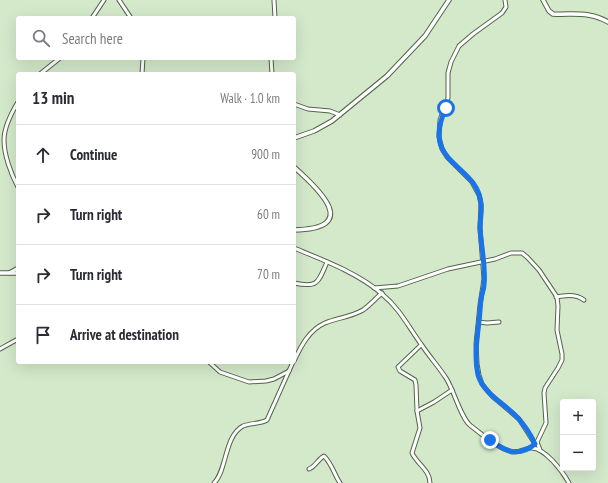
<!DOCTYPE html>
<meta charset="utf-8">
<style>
:root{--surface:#fff;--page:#f7f7f7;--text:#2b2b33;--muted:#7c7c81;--line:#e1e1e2}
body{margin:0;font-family:"PT Sans Narrow",sans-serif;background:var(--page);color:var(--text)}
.controls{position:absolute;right:12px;bottom:12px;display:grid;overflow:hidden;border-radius:4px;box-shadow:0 4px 16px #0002}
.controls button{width:36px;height:36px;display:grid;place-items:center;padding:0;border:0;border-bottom:1px solid var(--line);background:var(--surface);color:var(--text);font:20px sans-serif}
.stop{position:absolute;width:12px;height:12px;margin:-9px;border:3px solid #1a73e8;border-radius:50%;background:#fff}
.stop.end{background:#1a73e8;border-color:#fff;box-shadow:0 1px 4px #0008}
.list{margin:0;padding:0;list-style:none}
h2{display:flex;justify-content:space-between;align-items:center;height:52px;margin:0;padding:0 16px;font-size:17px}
h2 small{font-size:13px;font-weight:400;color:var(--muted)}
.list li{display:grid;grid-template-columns:26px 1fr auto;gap:12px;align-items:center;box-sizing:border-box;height:60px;padding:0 16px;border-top:1px solid var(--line)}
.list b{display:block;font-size:15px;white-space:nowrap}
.list em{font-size:13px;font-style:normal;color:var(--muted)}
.icon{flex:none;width:22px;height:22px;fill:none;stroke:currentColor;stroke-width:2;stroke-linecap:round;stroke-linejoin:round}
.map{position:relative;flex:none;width:608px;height:483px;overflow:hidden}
.search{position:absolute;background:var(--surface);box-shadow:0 4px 16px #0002;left:16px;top:16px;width:280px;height:44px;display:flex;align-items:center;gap:10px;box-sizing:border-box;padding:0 14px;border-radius:4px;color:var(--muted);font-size:15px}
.panel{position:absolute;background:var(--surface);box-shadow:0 4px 16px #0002;left:16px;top:72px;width:280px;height:292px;border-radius:4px}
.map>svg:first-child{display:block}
</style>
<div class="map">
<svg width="608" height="483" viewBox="0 0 608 483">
<rect width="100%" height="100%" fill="#d3e9ca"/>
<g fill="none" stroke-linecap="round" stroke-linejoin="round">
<defs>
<g id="minor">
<path d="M119,0l12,18"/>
<path d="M274,0l1,18"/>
<path d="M505,0l1,7 -4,6 -29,21 -14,12 -8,16 -3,11v25l-8,22 -1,17 3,12 5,8 25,25 7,13 2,9 -1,24 4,51 -4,26 -4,39 1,20 2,11 3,9 10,12 27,23 16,25"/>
<path d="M92,18l12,-18"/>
<path d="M271,58l1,16"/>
<path d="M40,74l20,-16"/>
<path d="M142,74l1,-16"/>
<path d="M18,102c-6,10 -14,25 -14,38 0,15 7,34 14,47"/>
<path d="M294,104l14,5 22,2 10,4"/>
<path d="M294,248c29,12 64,25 88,46 18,15 26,32 39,50 8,12 17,22 25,34 8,12 15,41 25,48 12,9 26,22 41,26 7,1 12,-3 18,-4 14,-2 33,24 39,35"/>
<path d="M9,273l9,-5"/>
<path d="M294,283c24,5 24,0 33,-21"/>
<path d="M374,288l24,-2 50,-17 47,-10 16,-6h11l5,4 12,13 18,27 1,9 -1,24 5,24v6l-4,8 -13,20 -1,5 2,30 -9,19 3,8"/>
<path d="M556,297c9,-2 21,-3 28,3"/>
<path d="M479,322l8,1 12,-1"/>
<path d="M421,345l-23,22 2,4 15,9 1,5 1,26 3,17 -8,25c5,11 18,17 18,30"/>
<path d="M0,349l18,-10"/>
<path d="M294,361c7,-15 15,-31 31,-38 12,-5 26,-6 38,-13 7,-5 12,-11 19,-17"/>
<path d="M209,362l11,10 29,10 17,-1 8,-2 15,-8"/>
<path d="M417,411l17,-9 18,-12"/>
<path d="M309,469c7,-3 9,-10 15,-13 8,8 10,18 16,27"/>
<path d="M214,483c13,-12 10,-47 29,-57 8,-3 17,-2 24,-6l26,-58"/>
</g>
<g id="tertiary">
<path d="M543,0l6,11 4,3c20,1 37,-3 55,8"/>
<path d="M294,138l20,-7 18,-10 55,-45 38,-40 24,-36"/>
<path d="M294,167c26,23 67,62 0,63"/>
<path d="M0,273h18"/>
</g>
</defs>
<use href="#minor" stroke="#53654b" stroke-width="5"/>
<use href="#tertiary" stroke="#53654b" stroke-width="5.5"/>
<use href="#minor" stroke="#fff" stroke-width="3"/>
<use href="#tertiary" stroke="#fff" stroke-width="3.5"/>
</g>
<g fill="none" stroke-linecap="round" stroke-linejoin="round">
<path stroke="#1a73e8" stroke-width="5" d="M446,108c-27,57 32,55 35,96 1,8 -1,16 -1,24 1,19 6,38 4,57 0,5 -3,10 -3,15 -1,7 -1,14 -2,21 -2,18 -5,37 -1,54 6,19 24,27 37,40 8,8 15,18 20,29 -17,14 -30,7 -45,-4"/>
</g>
</svg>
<div class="controls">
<button>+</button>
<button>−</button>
</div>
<div class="stop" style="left:446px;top:108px"></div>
<div class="stop end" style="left:490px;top:440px"></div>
<div class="search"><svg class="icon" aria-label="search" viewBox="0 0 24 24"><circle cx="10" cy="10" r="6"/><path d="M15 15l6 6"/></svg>Search here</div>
<section class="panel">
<h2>13 min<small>Walk · 1.0 km</small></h2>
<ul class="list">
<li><svg class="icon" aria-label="ahead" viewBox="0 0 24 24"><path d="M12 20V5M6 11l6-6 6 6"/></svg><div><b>Continue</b></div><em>900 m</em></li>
<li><svg class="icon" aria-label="right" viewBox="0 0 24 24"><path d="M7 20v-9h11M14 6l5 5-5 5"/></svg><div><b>Turn right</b></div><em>60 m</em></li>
<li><svg class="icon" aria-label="right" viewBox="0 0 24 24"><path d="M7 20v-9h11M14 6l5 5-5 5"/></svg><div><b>Turn right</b></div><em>70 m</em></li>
<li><svg class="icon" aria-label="arrive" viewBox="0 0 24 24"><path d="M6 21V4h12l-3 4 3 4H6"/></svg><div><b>Arrive at destination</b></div></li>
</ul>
</section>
</div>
